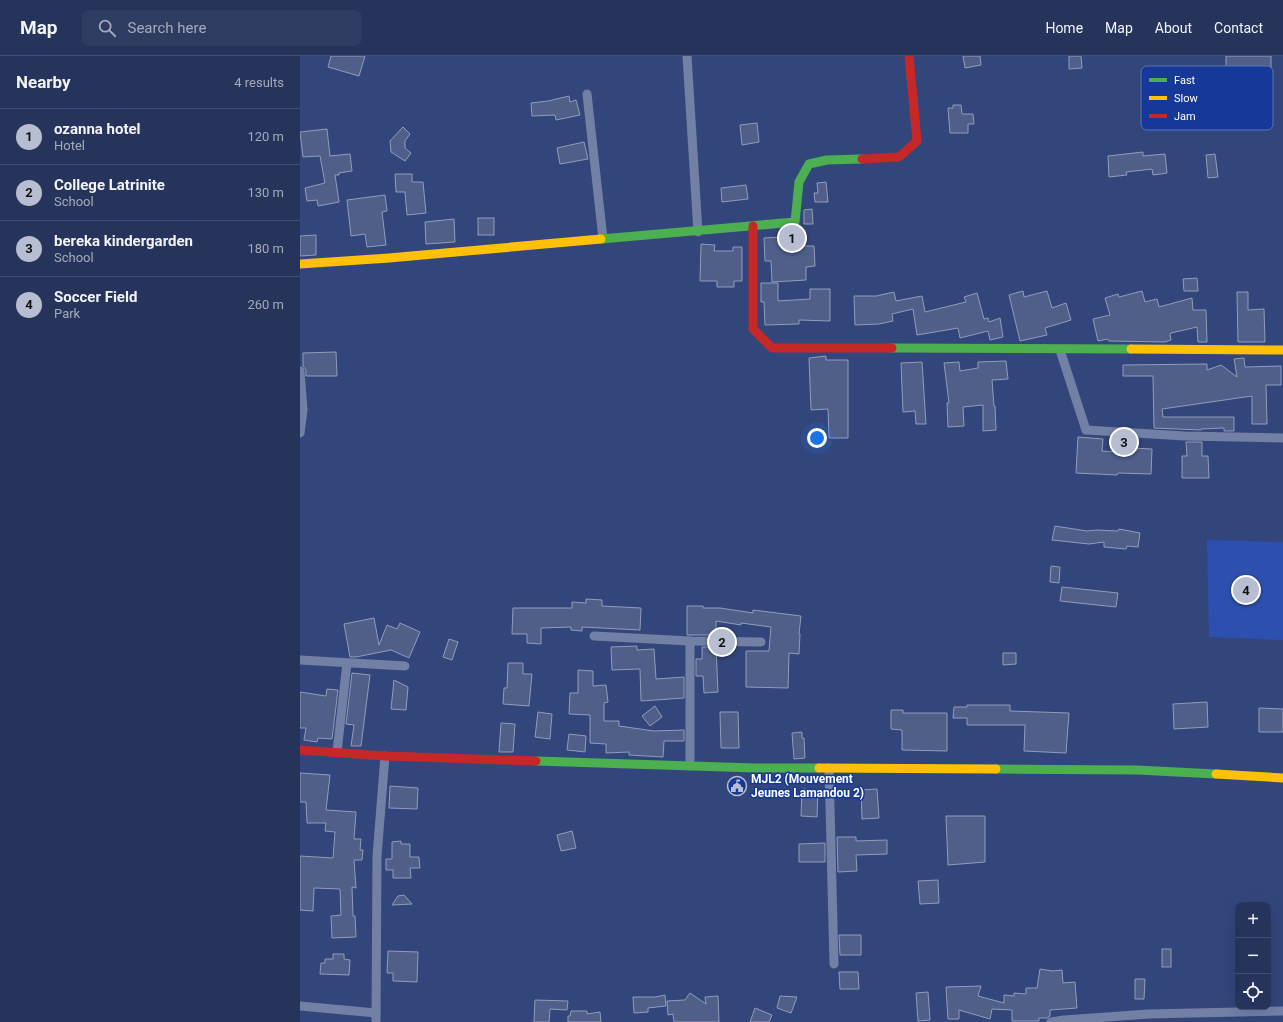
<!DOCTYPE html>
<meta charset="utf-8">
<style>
:root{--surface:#26345c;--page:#2e3c62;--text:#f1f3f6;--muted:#a4aabb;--line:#424f72;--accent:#b8bed1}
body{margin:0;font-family:Roboto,sans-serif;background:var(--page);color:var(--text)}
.controls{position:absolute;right:12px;bottom:12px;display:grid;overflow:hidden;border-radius:8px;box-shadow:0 4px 16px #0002}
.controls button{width:36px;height:36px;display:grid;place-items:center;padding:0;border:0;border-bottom:1px solid var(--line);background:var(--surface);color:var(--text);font:20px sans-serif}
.you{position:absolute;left:517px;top:382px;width:14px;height:14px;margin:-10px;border:3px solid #fff;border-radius:50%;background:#1a73e8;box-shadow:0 0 0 6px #1a73e833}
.badge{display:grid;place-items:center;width:26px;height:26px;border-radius:50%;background:var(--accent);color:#111;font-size:13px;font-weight:700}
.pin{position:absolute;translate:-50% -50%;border:2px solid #fff;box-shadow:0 1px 4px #0006}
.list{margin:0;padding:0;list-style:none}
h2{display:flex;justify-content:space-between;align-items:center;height:52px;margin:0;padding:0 16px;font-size:17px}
h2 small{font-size:13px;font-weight:400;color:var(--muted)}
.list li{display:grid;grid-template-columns:26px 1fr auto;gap:12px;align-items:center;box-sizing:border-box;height:56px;padding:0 16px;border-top:1px solid var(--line)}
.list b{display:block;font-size:15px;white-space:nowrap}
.list p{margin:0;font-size:13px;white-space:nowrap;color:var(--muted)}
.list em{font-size:13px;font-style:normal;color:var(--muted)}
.icon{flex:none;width:22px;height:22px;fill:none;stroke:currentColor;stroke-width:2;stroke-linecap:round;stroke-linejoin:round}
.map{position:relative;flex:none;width:983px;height:966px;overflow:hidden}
header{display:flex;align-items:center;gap:24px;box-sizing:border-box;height:56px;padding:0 20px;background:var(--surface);border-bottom:1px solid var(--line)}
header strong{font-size:19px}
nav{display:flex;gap:22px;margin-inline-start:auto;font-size:14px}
.search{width:280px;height:36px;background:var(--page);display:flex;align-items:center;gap:10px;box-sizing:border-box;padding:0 14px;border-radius:8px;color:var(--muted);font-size:15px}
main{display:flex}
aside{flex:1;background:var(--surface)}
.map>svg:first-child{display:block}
</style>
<header>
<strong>Map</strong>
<div class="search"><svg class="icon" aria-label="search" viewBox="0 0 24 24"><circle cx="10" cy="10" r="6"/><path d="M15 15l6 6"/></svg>Search here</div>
<nav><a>Home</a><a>Map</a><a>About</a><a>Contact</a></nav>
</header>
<main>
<aside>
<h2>Nearby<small>4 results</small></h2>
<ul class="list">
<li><span class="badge">1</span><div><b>ozanna hotel</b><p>Hotel</p></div><em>120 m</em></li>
<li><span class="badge">2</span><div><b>College Latrinite</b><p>School</p></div><em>130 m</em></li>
<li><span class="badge">3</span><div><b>bereka kindergarden</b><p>School</p></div><em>180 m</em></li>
<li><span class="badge">4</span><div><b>Soccer Field</b><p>Park</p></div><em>260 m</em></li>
</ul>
</aside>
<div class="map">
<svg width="983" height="966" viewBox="0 0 983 966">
<rect width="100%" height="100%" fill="#33467b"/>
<path fill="#2d50b0" d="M907,484l76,2v98l-74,-3z"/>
<g fill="#505f8a" stroke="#929cba">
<path d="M31,0h34l-6,20 -31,-9z"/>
<path d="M663,0h17l1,9 -16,3z"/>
<path d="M769,0h12l1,12 -13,1z"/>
<rect x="926" y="0" width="45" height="14"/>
<path d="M269,40l1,6 6,-2 4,15 -24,5 -1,-5 -23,1 -1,-13 17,-2z"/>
<path d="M653,49h8l1,9h11l1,10h-6v9h-18l-2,-25h5z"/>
<path d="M457,67l2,19 -17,3 -2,-20z"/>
<path d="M103,71l7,7 -5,7v7l6,5 -6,8 -14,-9 -1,-11z"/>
<path d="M27,73l3,27 20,-2 2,17 -13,2v2h-4l4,27 -21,4 -1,-6 -10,1 -2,-13 20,-5 -5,-27 -17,1 -3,-25z"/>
<path d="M284,86l4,17 -28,5 -3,-16z"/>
<path d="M843,96v4l22,-2 2,19 -14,2 -1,-6 -26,3 1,3 -18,2 -1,-21z"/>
<path d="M915,98l3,23 -10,1 -2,-23z"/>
<path d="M95,118h17v8h11l3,31 -19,2 -2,-23h-9z"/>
<path d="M526,126l2,20h-13l-1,-9h4l-1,-10z"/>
<path d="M446,129l2,14 -26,3 -1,-14z"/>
<path d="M85,139l2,16 -5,1 4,33 -19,2 -2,-13 -14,2 -4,-36z"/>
<path d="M512,153l1,15h-9v-14z"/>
<rect x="178" y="162" width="16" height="17"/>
<path d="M154,163l1,23 -29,2 -1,-22z"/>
<path d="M16,179v20l-16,1v-20z"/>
<path d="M499,180l1,10h14l1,20 -9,1v13l-34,2 -1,-21h-6l-1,-23z"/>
<path d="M401,188l14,1 -1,6h19v-4h9v34h-8v6h-17v-6h-17z"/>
<path d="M897,222l1,13h-14l-1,-12z"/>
<path d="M461,227h17v18l32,-2v-10h20v32l-31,-1v4l-34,1 -1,-23h-3z"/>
<path d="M723,235l1,6 23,-6 5,17 14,-5 5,17 -26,8 2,7 -27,6 -11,-46z"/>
<path d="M842,235l3,11 12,-3 2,8 33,-9 1,12h13l1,32h-9l-1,-15 -26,6 -1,1 1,6 -6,2 -56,-1 -1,-2 -10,2 -5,-22 17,-4 -5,-17 13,-4 1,3z"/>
<path d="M594,236l2,9 26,-5 3,16 41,-10 -2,-5 13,-4 7,26 4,-1 1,4 11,-4 3,19 -13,3 -2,-9 -28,7 -2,-10 -41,7 -4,-26 -21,5 1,7 -14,3 -24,1 -1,-29h22z"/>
<path d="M937,236h11v18l16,-1 1,33h-27z"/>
<path d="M36,296l1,24h-31v-6l-3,-4v-13z"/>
<path d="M526,300v4h22v78h-19l-1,-29 -17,1 -2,-52z"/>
<path d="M944,302l1,9 36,-1v19h-15l1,39h-15v-28l-90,13 1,8h71v14h-10v-3l-23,1v1l-47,-2 -1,-52h-30v-11l84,-1v6l14,-5 16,12 -3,-18z"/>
<path d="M706,305l2,18 -16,1 2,26h1l1,24 -13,1v-26l-20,2 1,19 -16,1 -1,-24h2l-5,-40 15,-1 1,9 18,-3v-6z"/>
<path d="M622,306l4,62h-10l-1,-13 -12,1 -2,-49z"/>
<path d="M778,381l25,2 -1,12 29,2v-5l21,1 -1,25 -33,-1 -1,2 -41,-2z"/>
<path d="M886,386h16v14h6l1,22h-27v-22h5z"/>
<path d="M755,470l32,5 10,-1 21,1 1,-2 21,4 -2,14 -11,-1 -1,3 -22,-2v-5l-15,2 -37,-4z"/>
<path d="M751,510l9,1 -1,16 -9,-1z"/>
<path d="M762,531l56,6 -2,14 -56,-6z"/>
<path d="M286,543l16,1v6l39,2 -1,22 -58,-3v4l-11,-1v-3l-30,1v16l-14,-1v-9h-15l1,-26h59v-6l14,1z"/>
<path d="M387,550h16v2h17l33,5v-3l48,6 -2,18h1l-1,20 -10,-1 -1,35 -42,-1v-36h23l2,-24 -30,-4v2l-25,-4v14h-29z"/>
<path d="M74,562l5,27 8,-20 10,4 3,-6 20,9 -11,26 -18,-8 -35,7h-6l-6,-33z"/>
<path d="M149,583l9,3 -6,18 -9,-3z"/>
<path d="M337,590v4l17,-1 2,30 28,-2v21l-43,3 -1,-32 -28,1 -1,-23z"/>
<path d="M402,591h14l2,45 -14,1 -1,-17h-7v-17h6z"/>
<path d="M703,597h13v11l-13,1z"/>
<path d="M208,607h15v11h9l-3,32 -26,-2 1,-16h3z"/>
<path d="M278,614l15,1v15l13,-1 2,17 -4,1v18h15v5l35,5 30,-1v11h-20l-1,16 -34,-2v-3l-23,1v-9l-16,-1v-28l-21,-1 1,-21h8z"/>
<path d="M52,617l18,2 -9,71h-10l3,-21 -8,-1z"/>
<path d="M94,624l14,7 -2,23 -15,-1z"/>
<path d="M27,633l11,1 -6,49 -14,-1 -1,4 -13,-2 2,-12h-6v-36l26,4z"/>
<path d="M907,646l1,25 -34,2 -1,-25z"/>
<path d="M667,649h43v6l59,2 -3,40 -42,-2 1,-26h-58v-7h-14l1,-11h13z"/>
<path d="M355,650l7,11 -12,9 -8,-10z"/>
<path d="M959,652l24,1v23h-24z"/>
<path d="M591,654h12v3h44v38l-45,-1v-20l-11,-1z"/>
<path d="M238,656l14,2 -2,25 -15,-2z"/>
<path d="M420,656h18l1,36h-18z"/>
<path d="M201,667l14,1 -2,28h-14z"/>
<path d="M502,676v6h2l1,20 -11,1 -2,-26z"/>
<path d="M269,678l17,2 -1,16 -18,-2z"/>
<path d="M0,717l30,2 -4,35 30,2 -2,27h7l-1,11h3l-1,10h-8l2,28 -4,-1 1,29h2l1,21 -24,1 -1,-22 10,-1 -1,-26 -26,-1 -1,23 -13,-1v-54l33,2 2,-26 -10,-1 1,-8h-19l-1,-21h-6z"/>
<path d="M90,730l28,2 -1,21 -28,-1z"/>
<path d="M502,733l16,1 -1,27 -16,-1z"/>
<path d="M577,733l2,29 -17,1 -1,-29z"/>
<path d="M646,760h39v46l-37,3z"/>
<path d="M272,775l4,17 -15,3 -4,-16z"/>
<path d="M537,781h19v4l31,-1v14l-31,1 1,16 -19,1z"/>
<path d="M101,785v3h9v13h9l1,11h-10l1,10h-18v-8h-7v-11h6v-17z"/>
<path d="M525,787v19h-26v-18z"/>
<path d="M638,824l1,23 -19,1 -2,-23z"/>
<path d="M104,839l8,9 -20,1 6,-9z"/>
<path d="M539,879h22v20h-21z"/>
<rect x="862" y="893" width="9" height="18"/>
<path d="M88,895l30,1 -1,30 -24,-1v-8h-6z"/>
<path d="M33,898h11v5l6,1 -1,15 -29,-1 1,-11h4v-4h8z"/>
<path d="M740,913l13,2 9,-1 1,13 12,-1 2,26 -27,2v6l-3,2h-8v3h-27v-11l-20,-1 -2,10 -31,-9v9h-11l-2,-32 35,-1 -3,10 26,7v-8l10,1v-3l12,1v-6h11z"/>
<path d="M539,916h19l1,17h-19z"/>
<path d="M835,923h10l-1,20h-9z"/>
<path d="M628,936l2,28 -12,1 -2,-28z"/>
<path d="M390,937l16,11 -1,-7 13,-1 1,26h-45l-1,-8 -5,1 -1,-14 18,-1z"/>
<path d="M365,939l1,11 -18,2v4l-14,1 -1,-16h23z"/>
<path d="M480,940l17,1 -6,16 -14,-5z"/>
<path d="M235,944l33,1 -1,9 -17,-1 -1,13h-15z"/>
<path d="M455,952l17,7 -3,7h-19z"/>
<path d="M271,955h16v3l13,-2 1,10h-33v-6h2z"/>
</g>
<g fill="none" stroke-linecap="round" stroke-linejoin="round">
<g stroke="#7380a6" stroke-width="9">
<path d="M387,0l11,176"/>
<path d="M287,38l16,145"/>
<path d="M760,294l26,80 99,6 98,2"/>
<path d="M0,315l3,39 -3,23"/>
<path d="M294,580l96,5 71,1"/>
<path d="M390,585v125"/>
<path d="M0,604l105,6"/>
<path d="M37,696l10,-89"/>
<path d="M529,712l5,196"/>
<path d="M0,950l76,7"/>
<path d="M76,966l1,-166 8,-100"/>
<path d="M751,966l13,-2 85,-6 134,-3"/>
</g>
<g stroke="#4caf50" stroke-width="9">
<path d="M301,183l194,-17 4,-40 10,-18 18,-4 35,-1"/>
<path d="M592,292l239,1"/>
<path d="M236,705l219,7h64"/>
<path d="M696,713l141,1 79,4"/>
</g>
<g stroke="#ffc107" stroke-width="9">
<path d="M0,208l89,-6 212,-19"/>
<path d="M831,293l152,1"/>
<path d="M519,712l177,1"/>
<path d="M916,718l67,4"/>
</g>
<g stroke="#c62828" stroke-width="9">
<path d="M562,103l37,-2 18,-16 -8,-85"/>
<path d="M453,170v103l19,19h120"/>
<path d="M0,694l85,6 151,5"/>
</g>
</g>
<defs>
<symbol id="civic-ring" viewBox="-11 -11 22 22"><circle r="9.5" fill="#163898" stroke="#b8bed1" stroke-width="1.5"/><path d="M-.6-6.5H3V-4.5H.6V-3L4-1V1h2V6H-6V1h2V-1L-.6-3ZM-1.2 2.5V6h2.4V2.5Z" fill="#b8bed1"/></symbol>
</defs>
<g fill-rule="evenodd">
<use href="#civic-ring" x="426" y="719" width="22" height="22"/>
</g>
<g text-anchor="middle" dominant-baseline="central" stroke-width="3" stroke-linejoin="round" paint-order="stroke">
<g font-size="12" font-weight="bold" fill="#fff" stroke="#163898" text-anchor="start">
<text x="451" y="723">MJL2 (Mouvement<tspan x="451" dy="14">Jeunes Lamandou 2)</tspan></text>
</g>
</g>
<rect x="841" y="10" width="132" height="64" rx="6" fill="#163898" stroke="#5c74b7" stroke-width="1"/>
<rect x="849" y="22" width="18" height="4" fill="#4caf50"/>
<rect x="849" y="40" width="18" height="4" fill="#ffc107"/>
<rect x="849" y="58" width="18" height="4" fill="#c62828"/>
<g font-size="11" fill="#fff">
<text x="874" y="28">Fast</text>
<text x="874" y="46">Slow</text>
<text x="874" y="64">Jam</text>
</g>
</svg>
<div class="controls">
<button>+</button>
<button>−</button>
<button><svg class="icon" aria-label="locate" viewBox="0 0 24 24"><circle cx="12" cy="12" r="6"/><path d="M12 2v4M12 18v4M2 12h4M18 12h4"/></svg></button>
</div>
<div class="you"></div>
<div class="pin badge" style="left:492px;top:182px">1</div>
<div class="pin badge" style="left:422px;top:586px">2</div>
<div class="pin badge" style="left:824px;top:386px">3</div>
<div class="pin badge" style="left:946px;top:534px">4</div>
</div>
</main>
